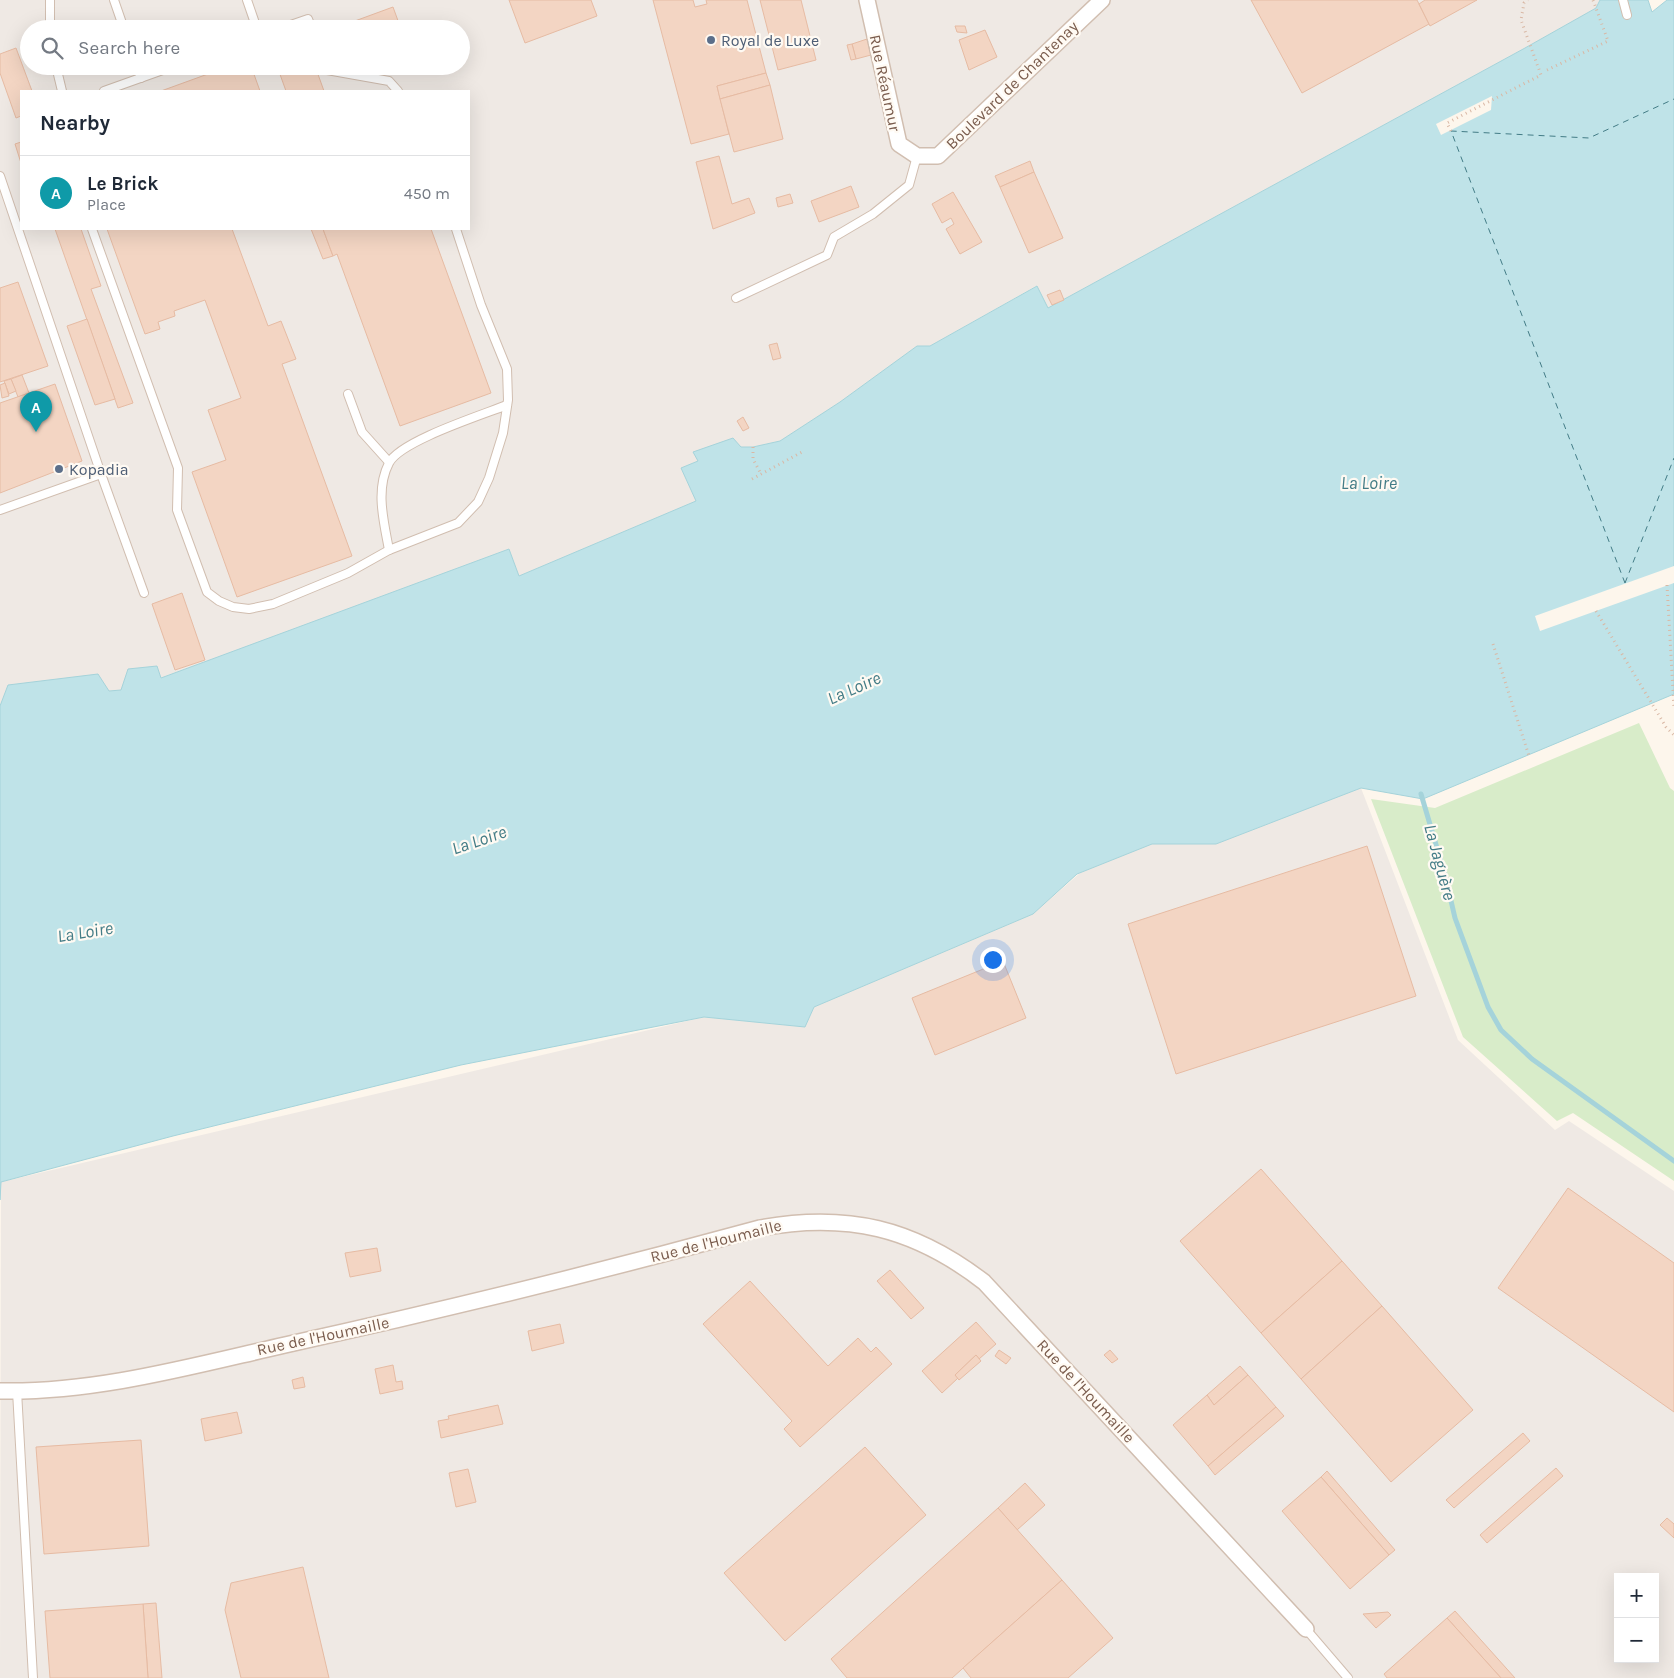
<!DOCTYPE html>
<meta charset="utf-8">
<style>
:root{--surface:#fff;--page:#f6f6f7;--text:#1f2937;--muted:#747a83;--line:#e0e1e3;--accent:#111827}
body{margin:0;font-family:Karla,sans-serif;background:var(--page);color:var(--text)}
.controls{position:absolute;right:15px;bottom:15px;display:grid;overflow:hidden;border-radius:0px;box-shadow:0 5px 20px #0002}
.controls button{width:45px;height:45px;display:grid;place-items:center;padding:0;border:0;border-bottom:1px solid var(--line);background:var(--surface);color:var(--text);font:25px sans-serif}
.you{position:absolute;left:992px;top:959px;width:18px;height:18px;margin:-12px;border:4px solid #fff;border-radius:50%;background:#1a73e8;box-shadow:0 0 0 8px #1a73e833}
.badge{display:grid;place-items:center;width:32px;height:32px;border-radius:50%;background:var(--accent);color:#fff;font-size:16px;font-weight:700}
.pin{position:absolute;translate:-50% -41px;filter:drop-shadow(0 1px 2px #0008)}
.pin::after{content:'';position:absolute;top:26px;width:18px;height:15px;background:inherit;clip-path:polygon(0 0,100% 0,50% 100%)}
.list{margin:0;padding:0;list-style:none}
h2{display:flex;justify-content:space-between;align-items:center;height:65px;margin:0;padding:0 20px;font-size:21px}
h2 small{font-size:16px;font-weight:400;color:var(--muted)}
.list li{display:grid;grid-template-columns:32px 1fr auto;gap:15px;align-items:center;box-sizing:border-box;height:75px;padding:0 20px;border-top:1px solid var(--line)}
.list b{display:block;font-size:19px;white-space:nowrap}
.list p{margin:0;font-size:16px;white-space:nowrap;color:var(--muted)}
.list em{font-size:16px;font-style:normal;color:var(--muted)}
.icon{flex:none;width:28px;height:28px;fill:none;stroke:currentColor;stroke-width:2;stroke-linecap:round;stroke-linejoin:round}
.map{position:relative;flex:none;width:1674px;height:1678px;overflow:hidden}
.search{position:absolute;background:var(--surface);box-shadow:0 5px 20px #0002;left:20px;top:20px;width:450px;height:55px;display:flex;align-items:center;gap:12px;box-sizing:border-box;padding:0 18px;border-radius:28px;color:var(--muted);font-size:19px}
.panel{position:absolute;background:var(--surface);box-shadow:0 5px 20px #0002;left:20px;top:90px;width:450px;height:140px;border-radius:0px}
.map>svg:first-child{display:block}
</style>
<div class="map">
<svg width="1674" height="1678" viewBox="0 0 1674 1678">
<rect width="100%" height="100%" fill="#fdf6ec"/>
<g fill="#efe9e4" fill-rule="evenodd">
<path d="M0,0h1600l-4,8 -71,40 -477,260 -12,-22 -106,60h-13l-77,56 -60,39 -27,6 -59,5 4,9 -17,7 15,33 -177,75 -10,-27 -348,130 -4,-13 -36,24 -12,1 -12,-17 -97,32zM29,29h432v37h-432zM21,91h448v138h-448z"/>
<path d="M1361,788l97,252 97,90 14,-9 105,70v487h-1674l1,-496 703,-165 101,10 9,-20 219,-93 47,-41 72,-29h64zM1618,1577h37v82h-37z"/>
</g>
<path fill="#d8ecc9" d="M1639,723l31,65 4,3v390l-101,-68 -16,8 -94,-84 -92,-238 64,9z"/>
<path fill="#bfe3e8" stroke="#a5d3da" d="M1600,0h48l4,12 15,-12h7v694l-251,105 -62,-11 -145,56h-64l-75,30 -44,40 -219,93 -9,20 -101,-10 -243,48 -288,71 -172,46 -1,18v-494l8,-21 90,-11 11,17 12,-1 7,-21 29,-3 4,12 348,-129 10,27 177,-75 -15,-33 17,-7 -5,-9 40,-14 8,9h12l27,-6 60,-39 77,-56h13l107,-60 11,22 477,-260 71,-40z"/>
<g fill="#fdf6ec">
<path d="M1492,96l-1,14 -50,25 -5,-11z"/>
<path d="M1674,566v17l-134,48 -5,-15z"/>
</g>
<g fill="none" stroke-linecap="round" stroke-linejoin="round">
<path stroke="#a5d3da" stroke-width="5" d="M1421,794l24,81 10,43 33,89 13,23 31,29 142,102"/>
<g stroke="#437c86" stroke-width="1" stroke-dasharray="6 5" stroke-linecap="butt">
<path d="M1625,583l-174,-452 138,7 85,-39"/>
<path d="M1625,583l49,-125"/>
</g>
</g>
<g fill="#f3d5c3" stroke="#e6bba3">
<path d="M509,0h82l6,16 -72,27z"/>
<path d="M653,0h40l2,7 12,-3 -1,-4h41l19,73 -49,13 12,48 -38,10z"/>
<path d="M760,0h41l15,60 -38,10z"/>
<path d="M1251,0h166l12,24 -127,69z"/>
<path d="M1425,0h52l-47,26 -11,-22z"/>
<path d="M393,7l8,22h-68z"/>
<path d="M955,26h10l2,7 -10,-1z"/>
<path d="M985,30l12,27 -28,13 -10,-30z"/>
<path d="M867,39l4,16 -15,4 -4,-15z"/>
<path d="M852,44l4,15 -5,1 -4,-15z"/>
<path d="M16,48l16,43h-11v25l-5,2 -16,-45v-19z"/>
<path d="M230,66h21l9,25h-99z"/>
<path d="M277,66h38l9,25h-38z"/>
<path d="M766,73l4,12 -50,14 -3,-13z"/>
<path d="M770,85l13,54 -49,13 -14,-53z"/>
<path d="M21,142v21l-6,-19z"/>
<path d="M719,156l13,48 17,-6 6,15 -42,16 -17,-67z"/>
<path d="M1030,161l4,11 -34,15 -5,-11z"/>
<path d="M1034,172l29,66 -34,15 -29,-66z"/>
<path d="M851,186l8,21 -40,15 -8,-21z"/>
<path d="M953,192l29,50 -22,12 -14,-25 8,-5 -3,-6 -9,5 -10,-19z"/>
<path d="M790,194l3,9 -15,4 -2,-9z"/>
<path d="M55,229h26l20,57 -10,3 42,114 -15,5z"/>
<path d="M107,229h125l36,97 13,-5 15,38 -14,5 70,192 -115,41 -45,-125 34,-12 -18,-50 33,-12 -36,-98 -31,11 1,5 -17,6 2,7 -15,5z"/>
<path d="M311,229h12l10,27 -10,3z"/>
<path d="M323,229h108l60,164 -91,33 -63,-172 -4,2z"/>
<path d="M18,282l30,84 -48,16v-94z"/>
<path d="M1060,290l4,10 -12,5 -5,-10z"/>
<path d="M87,319l28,80 -20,6 -28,-79z"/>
<path d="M777,343l4,15 -8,2 -4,-15z"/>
<path d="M22,375l7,18 -11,4 -7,-18z"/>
<path d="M11,379l5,12 -7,3 -5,-13z"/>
<path d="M5,383l4,13 -7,2 -2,-13z"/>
<path d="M55,384l27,77 -82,32v-90z"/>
<path d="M743,417l6,11 -6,3 -6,-10z"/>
<path d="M182,593l23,67 -30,10 -23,-66z"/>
<path d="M1367,846l49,150 -240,78 -48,-150z"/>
<path d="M1003,961l23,57 -91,37 -23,-57z"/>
<path d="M1261,1169l81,92 -81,72 -81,-92z"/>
<path d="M1568,1188l106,75v149l-176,-124z"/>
<path d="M377,1248l4,23 -31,6 -5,-24z"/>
<path d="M1342,1261l40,45 -81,73 -40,-46z"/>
<path d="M890,1270l34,38 -13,11 -34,-38z"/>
<path d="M750,1281l78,85 30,-28 13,14 5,-5 16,17 -92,83 -16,-18 8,-8 -89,-97z"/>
<path d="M1382,1306l91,104 -82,72 -90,-103z"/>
<path d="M976,1322l20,22 -17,15 -3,-4 -21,20 3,3 -16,15 -20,-22z"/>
<path d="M560,1324l4,19 -32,8 -4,-20z"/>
<path d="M999,1350l12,8 -5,6 -11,-8z"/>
<path d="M1110,1350l8,9 -6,4 -8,-8z"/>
<path d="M976,1355l5,6 -22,19 -4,-5z"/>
<path d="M393,1365l3,17 6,-1 1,8 -23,5 -5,-25z"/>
<path d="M1240,1366l8,9 -34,30 -7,-10z"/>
<path d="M1248,1375l28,32 -68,59 -35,-41 34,-30 7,10z"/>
<path d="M303,1377l2,10 -11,2 -2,-9z"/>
<path d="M498,1405l5,19 -62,14 -3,-17 11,-2 -1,-3z"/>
<path d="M1276,1407l8,9 -69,59 -7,-9z"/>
<path d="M237,1412l5,21 -37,8 -4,-22z"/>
<path d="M1523,1433l7,8 -76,67 -8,-8z"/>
<path d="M141,1440l8,106 -105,8 -8,-107z"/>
<path d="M865,1447l61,68 -141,126 -61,-68z"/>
<path d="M1556,1468l7,8 -76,67 -7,-8z"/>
<path d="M468,1469l8,33 -20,5 -7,-34z"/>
<path d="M1327,1471l68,79 -6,5 -68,-78z"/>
<path d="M1321,1477l68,78 -39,34 -68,-78z"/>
<path d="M1025,1483l20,22 -28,25 -19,-22z"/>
<path d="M998,1508l64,72 -110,98h-105l-16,-19z"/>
<path d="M1667,1518l7,6v14l-14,-13z"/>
<path d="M303,1567l26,111h-88l-16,-68 6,-27z"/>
<path d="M1062,1580l51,58 -45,40h-97l-8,-10z"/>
<path d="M156,1603l6,75h-14l-5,-74z"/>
<path d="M143,1604l5,74h-98l-5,-67z"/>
<path d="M1455,1611l60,67h-14l-54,-60z"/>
<path d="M1388,1612l3,3 -15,13 -13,-14z"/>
<path d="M1447,1618l54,60h-114l-3,-4z"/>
</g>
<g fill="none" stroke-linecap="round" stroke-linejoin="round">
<defs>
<g id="service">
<path d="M50,0v29"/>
<path d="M114,0l10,29"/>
<path d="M247,0l10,29"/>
<path d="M1623,0l4,15"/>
<path d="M279,29l29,-10 4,10"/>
<path d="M56,66l6,25"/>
<path d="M137,66l4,12"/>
<path d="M326,66l1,4 62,11 9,10"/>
<path d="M104,91l70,-25"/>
<path d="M0,176l101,298 -101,36"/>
<path d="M92,229l86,239 -1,42 30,82 12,9 14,6 16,2 24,-5 75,-31 41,-23 69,-27 20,-21 11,-24 14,-45 5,-33 -1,-31 -26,-64 -25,-76"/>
<path d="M736,298l91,-43 7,-18 39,-23 36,-29 8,-29"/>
<path d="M348,394l14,38 27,30"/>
<path d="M101,474l43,119"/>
<path d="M389,550c-5,-28 -14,-60 0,-87 11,-22 93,-48 118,-58"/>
<path d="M17,1391l16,287"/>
<path d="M1306,1629l42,49"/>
</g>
<g id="minor">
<path d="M867,0l32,144 18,12h21l164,-156"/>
<path d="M0,1391c96,2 192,-25 285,-46 159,-35 318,-74 475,-117 87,-16 154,0 224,54l322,347"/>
</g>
</defs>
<use href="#service" stroke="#d1beb0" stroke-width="10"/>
<use href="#minor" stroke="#d1beb0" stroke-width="18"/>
<g stroke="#d9b8a5" stroke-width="3" stroke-dasharray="1 4" stroke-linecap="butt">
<path d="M1547,70l61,-29 -15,-41"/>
<path d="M1451,131l-4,-8 94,-48 -20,-55 3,-17 4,-3"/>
<path d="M753,447v12l8,15"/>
<path d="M752,479l50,-27"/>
<path d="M1667,585l7,123"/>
<path d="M1596,611l70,116 8,8"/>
<path d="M1493,644l36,112"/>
</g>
<use href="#service" stroke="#fff" stroke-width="8"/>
<use href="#minor" stroke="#fff" stroke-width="15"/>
</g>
<g fill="#5c6f8a" stroke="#fffaf3" stroke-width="2">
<circle cx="711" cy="40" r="5"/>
<circle cx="59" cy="469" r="5"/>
</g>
<g text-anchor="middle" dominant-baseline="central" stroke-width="4.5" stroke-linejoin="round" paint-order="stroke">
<g font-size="16" fill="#4e5e75" stroke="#fffaf3" text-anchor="start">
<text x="721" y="40">Royal de Luxe</text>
<text x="69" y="469">Kopadia</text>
</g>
<g font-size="16" fill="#7a5c4d" stroke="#fffaf3">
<text transform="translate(885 83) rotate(78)">Rue Réaumur</text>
<text transform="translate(1012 85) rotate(-44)">Boulevard de Chantenay</text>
<text transform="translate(716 1241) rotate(-14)">Rue de l'Houmaille</text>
<text transform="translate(323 1336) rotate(-12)">Rue de l'Houmaille</text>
<text transform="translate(1086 1391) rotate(47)">Rue de l'Houmaille</text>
</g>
<g font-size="18" font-style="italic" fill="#437c86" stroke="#fffaf3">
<text x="1369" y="483">La Loire</text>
<text transform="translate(854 688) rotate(-24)">La Loire</text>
<text transform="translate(479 840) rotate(-19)">La Loire</text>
<text transform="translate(1440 862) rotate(75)">La Jaguère</text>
<text transform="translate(85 932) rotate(-9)">La Loire</text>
</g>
</g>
</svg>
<div class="controls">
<button>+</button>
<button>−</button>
</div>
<div class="you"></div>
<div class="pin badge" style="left:36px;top:432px;background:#0f9aa8">A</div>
<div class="search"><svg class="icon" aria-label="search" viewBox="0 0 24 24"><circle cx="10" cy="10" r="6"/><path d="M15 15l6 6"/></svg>Search here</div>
<section class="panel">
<h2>Nearby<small></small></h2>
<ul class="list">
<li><span class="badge" style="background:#0f9aa8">A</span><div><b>Le Brick</b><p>Place</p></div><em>450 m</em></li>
</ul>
</section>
</div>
